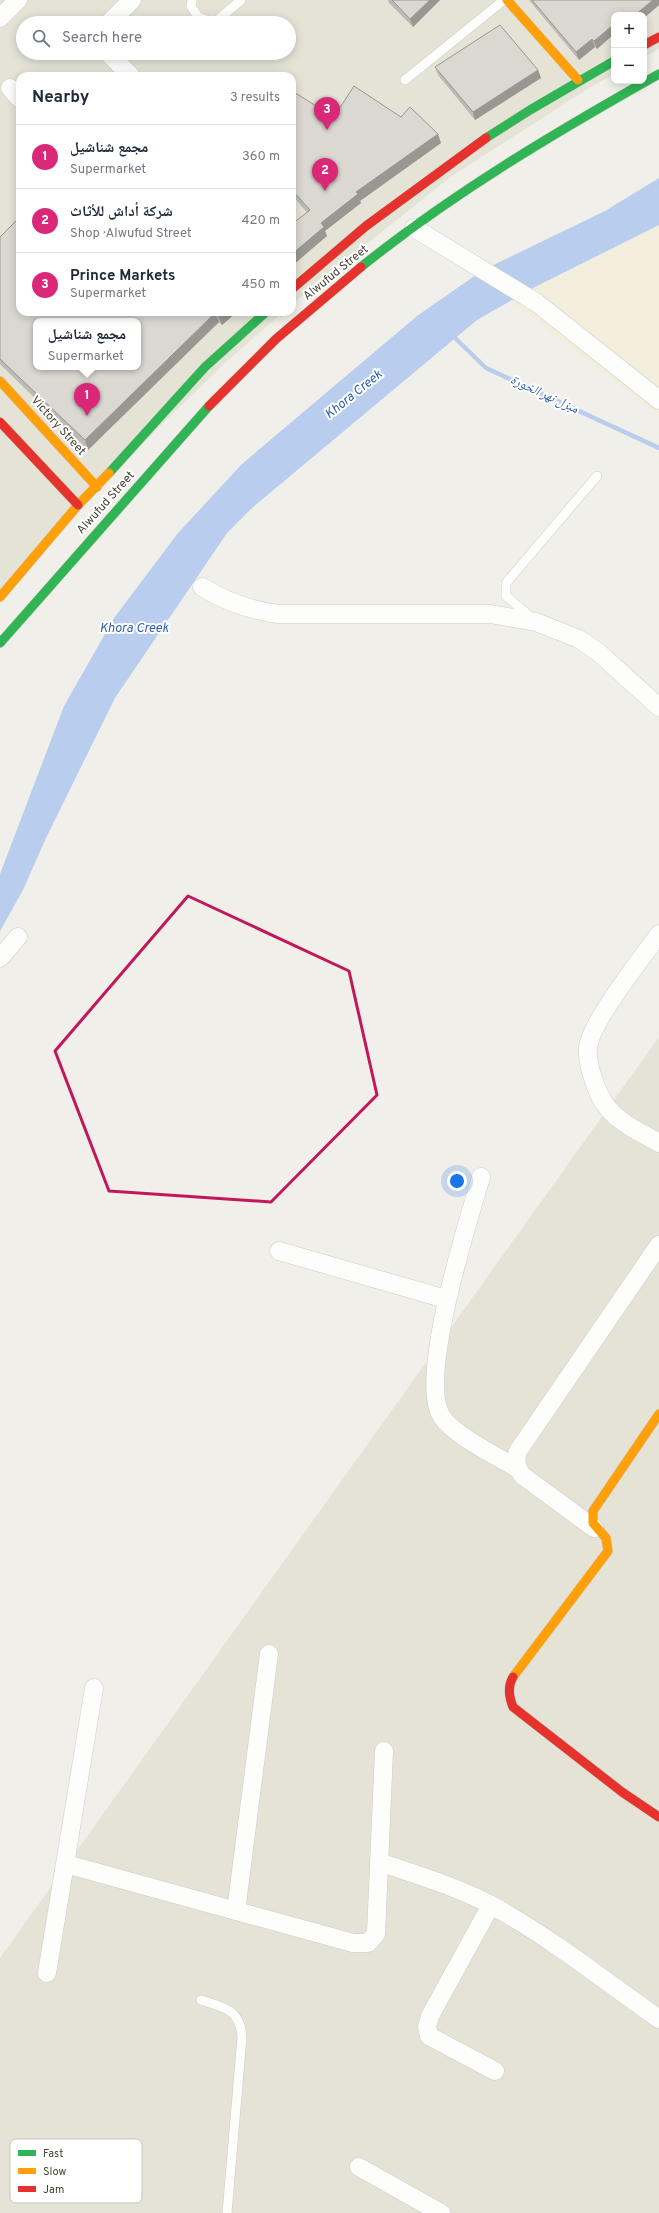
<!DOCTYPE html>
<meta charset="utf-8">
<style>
:root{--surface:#fff;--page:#f6f6f7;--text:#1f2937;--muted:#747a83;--line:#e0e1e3;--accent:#db2777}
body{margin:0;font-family:Overpass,"Noto Naskh Arabic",sans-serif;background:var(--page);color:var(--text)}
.controls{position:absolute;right:12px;top:12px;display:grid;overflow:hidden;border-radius:8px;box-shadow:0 2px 10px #0003}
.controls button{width:36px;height:36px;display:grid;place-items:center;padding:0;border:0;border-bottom:1px solid var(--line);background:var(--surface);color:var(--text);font:20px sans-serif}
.you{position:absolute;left:457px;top:1181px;width:14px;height:14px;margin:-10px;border:3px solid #fff;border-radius:50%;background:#1a73e8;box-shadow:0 0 0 6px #1a73e833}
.badge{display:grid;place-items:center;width:26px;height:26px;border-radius:50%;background:var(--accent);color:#fff;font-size:13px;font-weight:700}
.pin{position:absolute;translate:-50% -33px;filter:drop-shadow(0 1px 2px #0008)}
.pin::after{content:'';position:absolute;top:21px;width:14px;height:12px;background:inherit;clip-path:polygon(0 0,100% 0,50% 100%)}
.popup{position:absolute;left:33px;top:318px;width:108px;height:52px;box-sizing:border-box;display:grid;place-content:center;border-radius:8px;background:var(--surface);filter:drop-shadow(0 1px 3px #0005);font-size:13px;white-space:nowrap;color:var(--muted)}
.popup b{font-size:15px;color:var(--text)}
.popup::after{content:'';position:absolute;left:50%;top:100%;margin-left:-8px;border:8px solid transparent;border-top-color:var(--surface)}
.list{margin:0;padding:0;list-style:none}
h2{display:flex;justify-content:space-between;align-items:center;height:52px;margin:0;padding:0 16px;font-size:17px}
h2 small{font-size:13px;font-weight:400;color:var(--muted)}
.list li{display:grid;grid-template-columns:26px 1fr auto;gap:12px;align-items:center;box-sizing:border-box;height:64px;padding:0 16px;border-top:1px solid var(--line)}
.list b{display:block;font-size:15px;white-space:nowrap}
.list p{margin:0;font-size:13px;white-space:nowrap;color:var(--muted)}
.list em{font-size:13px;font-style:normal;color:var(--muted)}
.icon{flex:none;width:22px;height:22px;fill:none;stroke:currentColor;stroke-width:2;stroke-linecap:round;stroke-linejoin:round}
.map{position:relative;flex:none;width:659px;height:2213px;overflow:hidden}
.search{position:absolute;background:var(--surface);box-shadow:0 2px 10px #0003;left:16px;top:16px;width:280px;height:44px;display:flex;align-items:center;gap:10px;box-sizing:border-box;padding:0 14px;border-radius:22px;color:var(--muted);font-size:15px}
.panel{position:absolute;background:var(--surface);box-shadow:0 2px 10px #0003;left:16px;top:72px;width:280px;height:244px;border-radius:12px}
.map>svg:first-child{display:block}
</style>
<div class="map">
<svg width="659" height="2213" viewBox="0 0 659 2213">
<rect width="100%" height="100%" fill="#f0efe9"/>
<g fill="#e4e3d6" fill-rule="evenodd">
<path d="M0,0h659v49l-15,8v-42h-30v59l-28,16 -137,88 -157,126v-228h-272v236h263l-56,49 -74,72 -153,164zM23,23h266v30h-266zM36,321h102v46h-102z"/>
<path d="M659,1037v1176h-659v-255z"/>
</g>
<path fill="#f3eedc" d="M659,225v190l-148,-114z"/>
<path fill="#b9ceef" d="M659,178v47l-124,62 -58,33 -225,188 -25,25 -112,165 -69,140 -23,52 -23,41v-57l64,-168 50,-88 64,-85 64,-69 175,-148 66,-46 122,-59z"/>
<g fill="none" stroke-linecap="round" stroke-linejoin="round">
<path stroke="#b9ceef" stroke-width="4.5" d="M451,334l35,34 173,80"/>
<defs>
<g id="lane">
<path d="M192,0l-1,6 7,11 16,6"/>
<path d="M214,23l27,-23"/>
<path d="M405,80l99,-80"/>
<path d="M532,618l-26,-22v-13l91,-107"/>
<path d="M201,2000c24,8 39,9 41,37l-15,176"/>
</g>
<g id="street">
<path d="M0,18l18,-18"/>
<path d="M109,23l23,-23"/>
<path d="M108,53l23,23"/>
<path d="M10,88l10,11"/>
<path d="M414,228l123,75 122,97"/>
<path d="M202,587c24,15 48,23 76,27h212l46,8 43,17 19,13 61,55"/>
<path d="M659,934c-17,24 -67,86 -71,113 -2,15 9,48 19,60 12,16 35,26 52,36"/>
<path d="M0,958l18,-21"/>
<path d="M481,1177c-13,45 -64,203 -39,240 13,19 54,39 75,51"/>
<path d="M279,1251l167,48"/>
<path d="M594,1528l-71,-52c-7,-9 -8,-14 -5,-25l141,-206"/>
<path d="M379,1862c38,13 79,25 114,44 58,32 112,75 166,113"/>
<path d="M66,1864l287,79h15l8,-9 8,-183"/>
<path d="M491,1905l-61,111 -3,11 2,9 66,35"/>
<path d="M236,1911l33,-257"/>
<path d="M47,1973l47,-285"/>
<path d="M359,2167l82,46"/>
</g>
<g id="fast">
<path d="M486,138l44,-28 84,-49"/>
<path d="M361,267c92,-74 195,-135 298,-193"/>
<path d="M109,473l96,-106 61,-55"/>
<path d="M0,643l209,-237"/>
</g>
<g id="slow">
<path d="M507,0l71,80"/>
<path d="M0,381l97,106"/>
<path d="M0,597l78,-92 31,-32"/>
<path d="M513,1677l95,-126 -2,-13 -13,-15v-12l66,-97"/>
</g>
<g id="jam">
<path d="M644,45l15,-8"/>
<path d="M292,289l74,-63 120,-88"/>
<path d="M209,406l67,-67 85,-72"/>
<path d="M0,422l78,83"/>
<path d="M513,1677c-6,10 -4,20 0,30l109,85 37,25"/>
</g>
</defs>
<use href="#lane" stroke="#cecdc6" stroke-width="10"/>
<use href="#street" stroke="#cecdc6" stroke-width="19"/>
<use href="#fast" stroke="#d0cec0" stroke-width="10"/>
<use href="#slow" stroke="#d0cec0" stroke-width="10"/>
<use href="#jam" stroke="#d0cec0" stroke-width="10"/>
<use href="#lane" stroke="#fdfdfc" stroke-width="9"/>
<use href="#street" stroke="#fdfdfc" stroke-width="18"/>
<use href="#fast" stroke="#30b455" stroke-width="9"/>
<use href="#slow" stroke="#ff9f0a" stroke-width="9"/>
<use href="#jam" stroke="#e5322d" stroke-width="9"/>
</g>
<g fill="#bbbab4">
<path d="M388,0h52l-27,27 -24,-24z"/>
<path d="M529,0h130v5l-15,13v-3h-30v19l-17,15 -2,-2 -16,13z"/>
<path d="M435,67l103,3 3,8 -66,42 -37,-45z"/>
<path d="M292,91l42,26h67l40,26 -81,58 1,2 -36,28 2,5 -35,-41z"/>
<path d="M0,237l133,77 2,-2h102l-15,13 -3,-3 -131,128 -88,-86z"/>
</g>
<g fill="#999792">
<path d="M430,0h10l-27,27 -3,-8z"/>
<path d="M653,0h6v5l-15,13v-3h-9z"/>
<path d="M612,26l2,7v1l-17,15 -3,-8z"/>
<path d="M592,39l3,8 -16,13 -3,-8z"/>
<path d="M538,70l3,8 -66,42 -2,-8z"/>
<path d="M438,134l3,9 -81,58 1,2 -36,28 2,5 -35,30v-12l29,-31 35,-31z"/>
<path d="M223,312h14l-15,13 -4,-9z"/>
<path d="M215,313l4,9 -131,128 -3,-10z"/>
</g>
<g fill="#dad8d1" stroke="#999792" fill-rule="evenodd">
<path d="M392,0h38l-20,19z"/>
<path d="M532,0h121l-18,15 -3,-3 -3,3h-15v13l-2,-2 -18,15 -2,-2 -16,13z"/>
<path d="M500,25l38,45 -65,42 -38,-45z"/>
<path d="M354,86l47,31 9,-10 28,27 -82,58 2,2 -37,29 3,4 -32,27v-30l18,-14 -18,-20v-99l42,26z"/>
<path d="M20,217v95h111l2,2 2,-2h88l-5,4 -3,-3 -130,127 -85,-81v-122zM36,321h102v46h-102z"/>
</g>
<path fill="none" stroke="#c2185b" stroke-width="3" stroke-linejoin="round" d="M188,896l161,75 28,124 -106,107 -162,-11 -54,-140z"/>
<g text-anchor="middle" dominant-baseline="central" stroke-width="4" stroke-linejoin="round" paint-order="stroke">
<g font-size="12" fill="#464335" stroke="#fff">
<text transform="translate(336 273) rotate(-39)">Alwufud Street</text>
<text transform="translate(58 426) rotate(48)">Victory Street</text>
<text transform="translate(106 503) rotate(-48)">Alwufud Street</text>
</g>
<g font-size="13" font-style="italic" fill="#2d5fb3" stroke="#fff">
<text transform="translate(354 395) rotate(-39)">Khora Creek</text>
<text transform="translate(544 395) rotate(25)">مبزل نهر الخورة</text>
<text x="134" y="629">Khora Creek</text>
</g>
</g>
<rect x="10" y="2139" width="132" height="64" rx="6" fill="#fff" stroke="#c8c7c2" stroke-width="1"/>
<rect x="18" y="2150" width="18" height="6" fill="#30b455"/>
<rect x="18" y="2168" width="18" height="6" fill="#ff9f0a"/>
<rect x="18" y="2186" width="18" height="6" fill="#e5322d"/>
<g font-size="11" fill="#464335">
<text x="43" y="2157">Fast</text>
<text x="43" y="2175">Slow</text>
<text x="43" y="2193">Jam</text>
</g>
</svg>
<div class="controls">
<button>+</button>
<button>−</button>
</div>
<div class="you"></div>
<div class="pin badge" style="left:87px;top:416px">1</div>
<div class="popup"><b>مجمع شناشيل</b>Supermarket</div>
<div class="pin badge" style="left:325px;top:191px">2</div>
<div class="pin badge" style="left:327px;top:130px">3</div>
<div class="search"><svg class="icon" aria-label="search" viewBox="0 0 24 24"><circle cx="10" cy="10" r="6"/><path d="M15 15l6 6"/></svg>Search here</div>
<section class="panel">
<h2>Nearby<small>3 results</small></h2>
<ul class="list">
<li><span class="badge">1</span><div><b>مجمع شناشيل</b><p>Supermarket</p></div><em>360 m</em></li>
<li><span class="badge">2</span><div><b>شركة أداش للأثاث</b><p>Shop · Alwufud Street</p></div><em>420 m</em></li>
<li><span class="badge">3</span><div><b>Prince Markets</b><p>Supermarket</p></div><em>450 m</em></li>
</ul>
</section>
</div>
